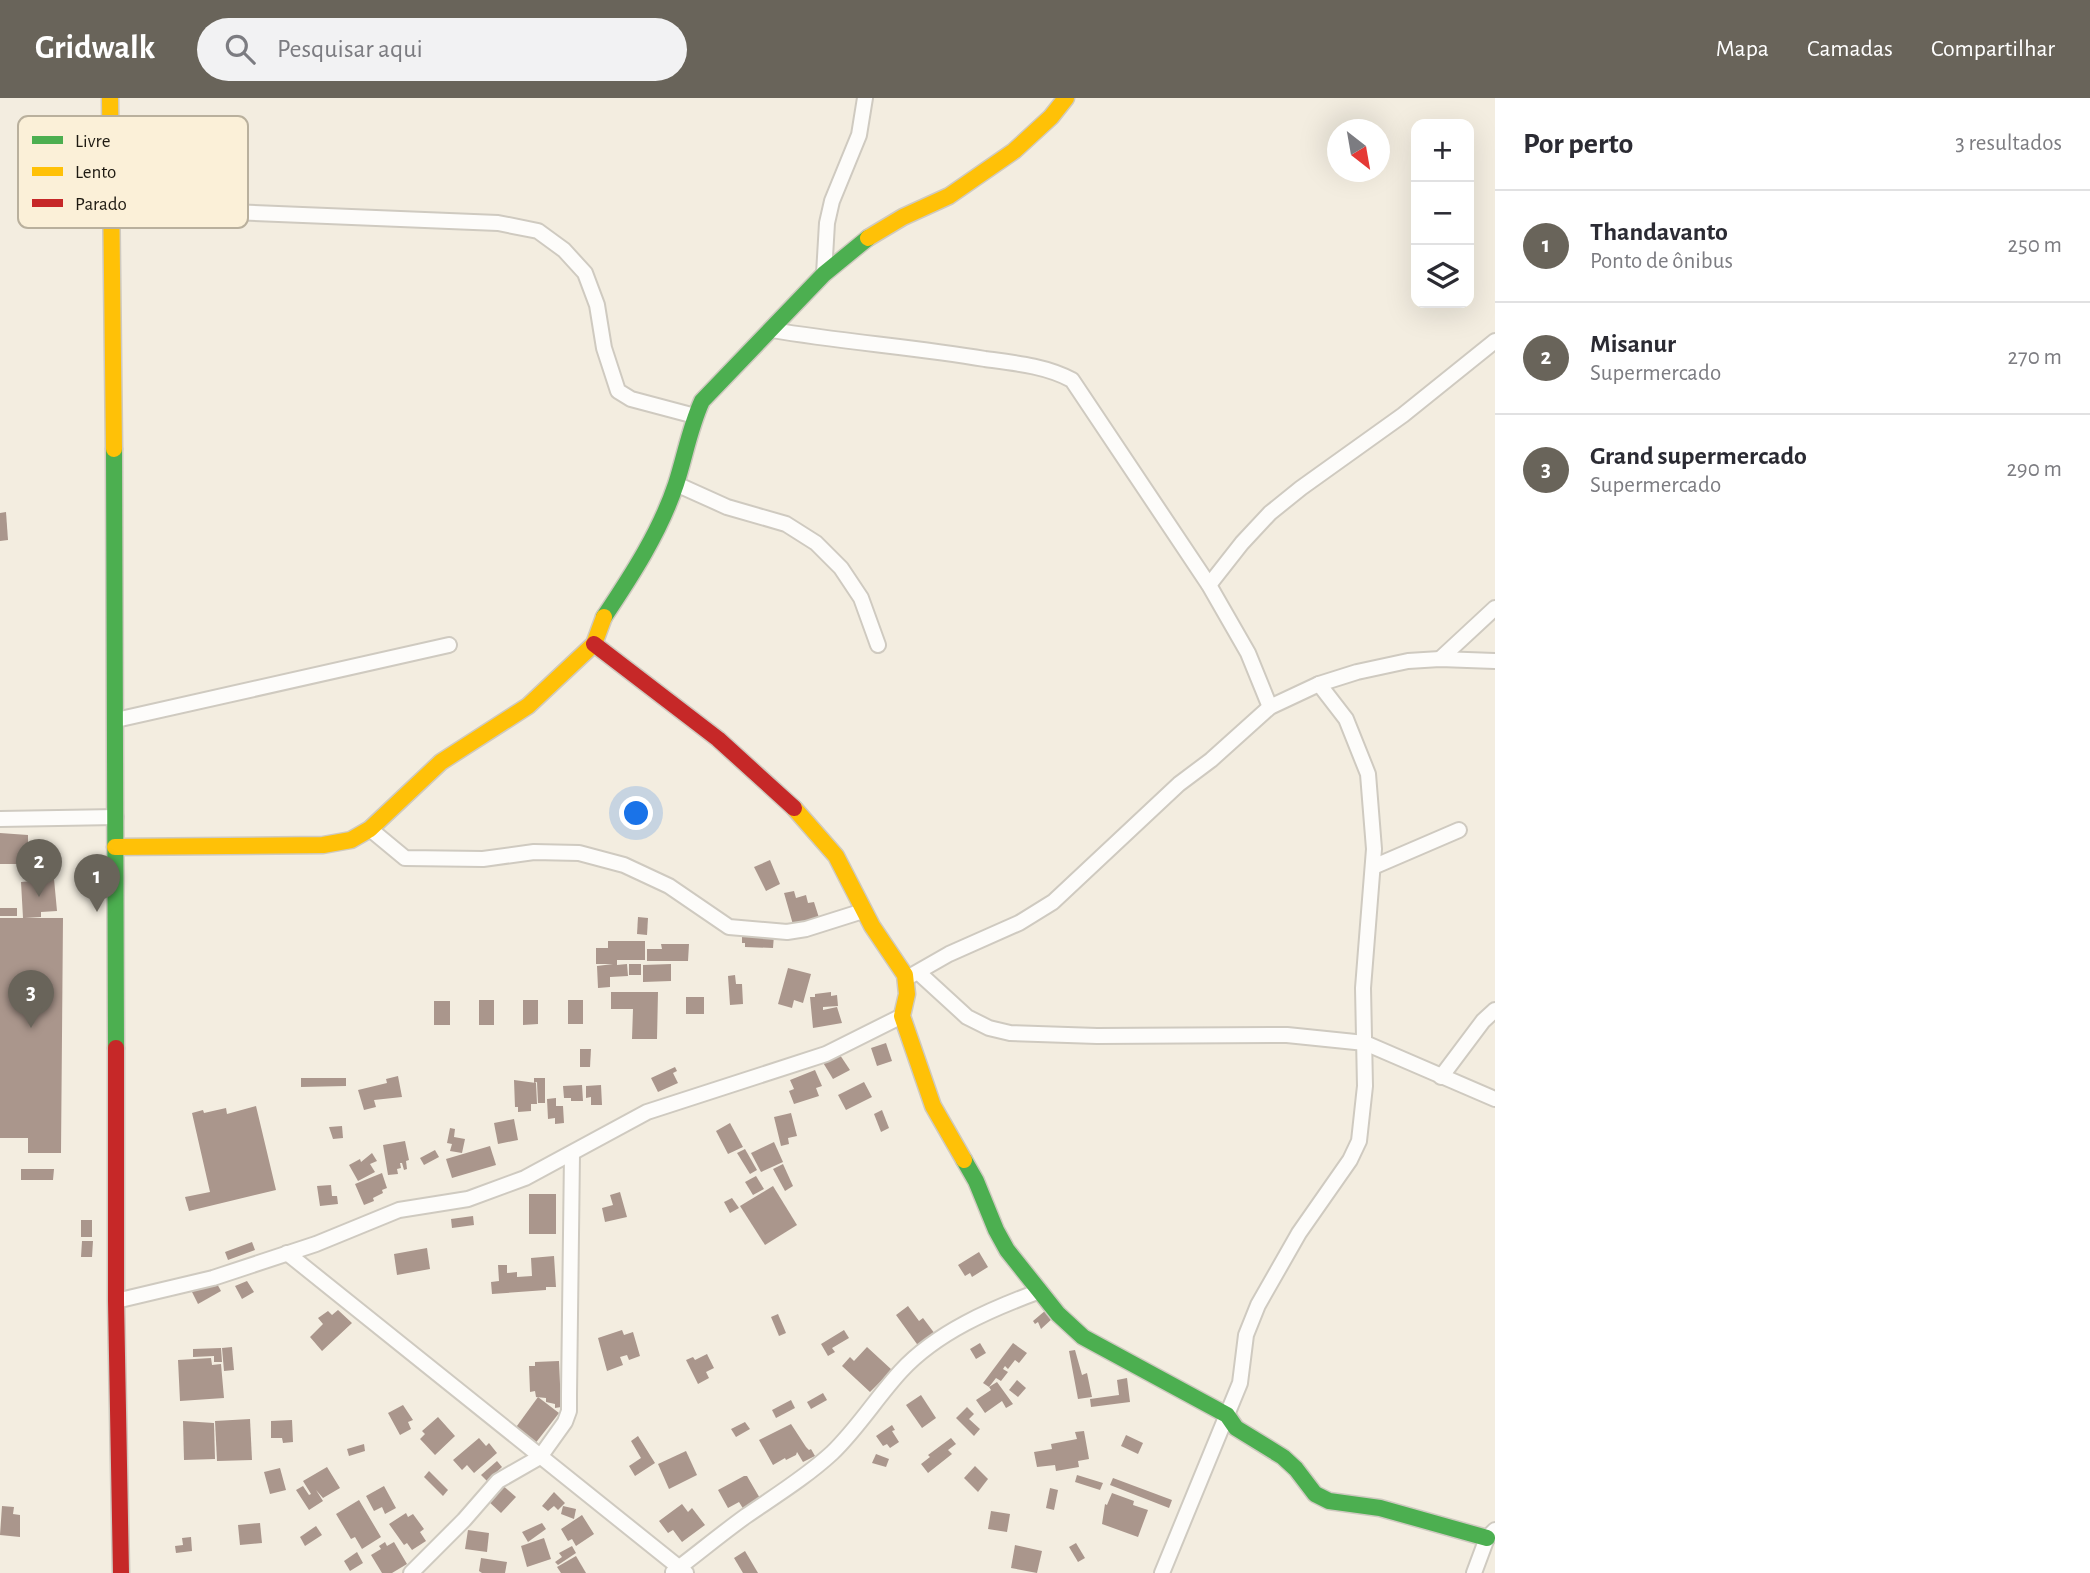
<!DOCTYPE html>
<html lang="pt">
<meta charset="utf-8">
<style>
:root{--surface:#fff;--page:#f2f2f3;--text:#2b2b33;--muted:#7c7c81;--line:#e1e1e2;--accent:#69645a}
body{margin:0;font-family:"Alegreya Sans",sans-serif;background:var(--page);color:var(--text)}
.controls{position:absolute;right:21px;top:21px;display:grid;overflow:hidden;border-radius:14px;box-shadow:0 7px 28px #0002}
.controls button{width:63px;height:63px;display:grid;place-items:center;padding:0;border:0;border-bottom:2px solid var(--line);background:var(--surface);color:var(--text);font:35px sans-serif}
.compass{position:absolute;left:1327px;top:21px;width:63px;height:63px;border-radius:50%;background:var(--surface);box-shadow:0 7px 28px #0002;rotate:149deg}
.you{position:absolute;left:637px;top:716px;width:24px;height:24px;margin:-18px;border:5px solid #fff;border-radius:50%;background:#1a73e8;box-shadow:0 0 0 10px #1a73e833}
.badge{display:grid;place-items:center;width:46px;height:46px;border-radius:50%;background:var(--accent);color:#fff;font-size:23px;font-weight:700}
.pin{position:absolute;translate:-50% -58px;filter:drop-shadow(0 2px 4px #0008)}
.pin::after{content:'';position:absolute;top:37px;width:24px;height:21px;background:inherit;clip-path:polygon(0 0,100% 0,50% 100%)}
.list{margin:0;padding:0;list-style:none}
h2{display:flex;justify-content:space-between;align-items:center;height:91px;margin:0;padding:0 28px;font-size:30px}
h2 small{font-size:23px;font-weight:400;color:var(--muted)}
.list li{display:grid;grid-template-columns:46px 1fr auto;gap:21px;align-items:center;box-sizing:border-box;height:112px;padding:0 28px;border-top:2px solid var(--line)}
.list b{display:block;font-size:26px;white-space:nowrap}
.list p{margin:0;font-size:23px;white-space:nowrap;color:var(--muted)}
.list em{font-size:23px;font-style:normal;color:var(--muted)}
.icon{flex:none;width:38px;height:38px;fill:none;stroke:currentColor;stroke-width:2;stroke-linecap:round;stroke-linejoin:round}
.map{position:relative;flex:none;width:1495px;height:1475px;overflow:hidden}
header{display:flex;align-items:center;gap:42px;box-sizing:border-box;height:98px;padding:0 35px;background:var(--accent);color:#fff}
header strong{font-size:33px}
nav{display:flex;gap:38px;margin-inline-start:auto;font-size:24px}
.search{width:490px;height:63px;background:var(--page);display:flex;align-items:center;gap:18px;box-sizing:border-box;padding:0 24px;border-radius:38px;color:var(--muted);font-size:26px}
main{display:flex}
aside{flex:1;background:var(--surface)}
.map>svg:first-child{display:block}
</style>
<header>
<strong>Gridwalk</strong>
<div class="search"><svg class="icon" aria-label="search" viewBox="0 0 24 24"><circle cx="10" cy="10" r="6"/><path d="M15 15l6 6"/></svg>Pesquisar aqui</div>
<nav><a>Mapa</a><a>Camadas</a><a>Compartilhar</a></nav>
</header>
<main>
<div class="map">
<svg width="1495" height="1475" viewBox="0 0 1495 1475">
<rect width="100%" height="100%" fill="#f3ede0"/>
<g fill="#aa968c">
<path d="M6,414l2,28 -8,1v-28z"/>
<path d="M0,735l28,2v25h-5v4h-23z"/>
<path d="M770,762l10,24 -14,7 -12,-24z"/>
<path d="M54,781l3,32 -16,1v5l-16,1h38l-2,235h-33v-15h-28v-220h23l-2,-36z"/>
<path d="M794,793l2,7 10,-3 2,8 6,-1 6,19 -26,7 -10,-35z"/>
<rect x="0" y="810" width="17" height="8"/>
<path d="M638,819l10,1 -1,17 -10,-1z"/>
<path d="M742,836l32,1 -1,13 -28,-1v-4h-3z"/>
<path d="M608,843h37v19h-28v5l10,-1 1,12 -18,1v10l-12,1 -1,-22 16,-2h-17v-16h12z"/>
<path d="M661,846h28l-1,17h-41v-12h15z"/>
<rect x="629" y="866" width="12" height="11"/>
<path d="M671,866v17l-28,1v-17z"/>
<path d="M788,870l23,6 -8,29 -9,-3 -2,8 -14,-4z"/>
<path d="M735,877l1,9h6l1,20 -13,1 -2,-29z"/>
<path d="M611,894h47l-1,47h-25l1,-30h-22z"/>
<path d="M831,894v4l6,-1 1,11 -15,1v3l14,-3 5,16 -29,5 -3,-31h5v-3z"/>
<rect x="686" y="899" width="18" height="17"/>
<rect x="479" y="902" width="15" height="25"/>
<path d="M523,902h15v24l-15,1z"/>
<rect x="568" y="902" width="15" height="24"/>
<rect x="434" y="903" width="16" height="24"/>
<path d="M886,945l6,18 -15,5 -6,-18z"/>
<path d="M580,951h11l-1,18h-10z"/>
<path d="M838,954l12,18 -17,9 -11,-18z"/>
<path d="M675,969l2,4 -4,2 5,10 -20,9 -7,-14z"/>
<path d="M815,972l7,16 -6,2 3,8 -25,8 -5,-13 5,-2 -4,-9z"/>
<path d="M398,978l4,21 -28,3 2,7 -12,3 -6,-20 29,-7 -1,-4z"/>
<path d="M301,980h45v8l-45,1z"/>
<path d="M534,980h11v25h-7l-1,-21 -3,1z"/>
<path d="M514,982l22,3 1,21h-6v7l-13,1v-5h-3z"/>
<path d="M864,984l8,15 -26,13 -8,-15z"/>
<path d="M582,987l1,16h-12v-3h-7l-1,-12z"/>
<path d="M601,987l1,20h-11v-8l-5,1v-12z"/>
<path d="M556,1000v8h7l1,17 -9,1v-6l-7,1 -1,-20z"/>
<path d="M256,1008l20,84 -87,21 -4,-14 25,-5 -18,-79 11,-3 1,3 22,-5 1,6z"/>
<path d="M882,1012l7,18 -8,4 -7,-18z"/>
<path d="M791,1015l6,23 -9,2 1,6 -8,2 -7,-29z"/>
<path d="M514,1021l4,21 -20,4 -4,-21z"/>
<path d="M730,1025l13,24 -15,7 -12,-23z"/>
<path d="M342,1028l1,12 -10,1 -4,-12z"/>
<path d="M450,1030l5,1 -1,8 11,2 -3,14 -12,-2 2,-7 -5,-1z"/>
<path d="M405,1043l4,19 -3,1 1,8 -3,1 -2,-7h-2l1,5 -4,1 1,5 -10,1 -5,-30z"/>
<path d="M774,1044l9,20 -22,10 -10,-19z"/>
<path d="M490,1048l6,19 -44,13 -6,-19z"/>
<path d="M745,1051l12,21 -7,4 -13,-21z"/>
<path d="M435,1052l4,7 -15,8 -4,-7z"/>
<path d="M372,1055l5,8 -7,3 5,8 -17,9 -9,-16 11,-6 1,3z"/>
<path d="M783,1066l10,22 -8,5 -12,-22z"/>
<path d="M21,1071h33l-1,11h-32z"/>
<path d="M382,1075l5,15 -5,2 1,3 -10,5 1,3 -10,4 -9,-21z"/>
<path d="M756,1078l8,13 -11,6 -8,-13z"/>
<path d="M331,1087l1,11h5l1,8 -18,2 -3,-20z"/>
<path d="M773,1088l24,39 -32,20 -25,-39z"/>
<path d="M620,1094l7,25 -22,5 -3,-14 11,-3 -3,-10z"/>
<rect x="529" y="1096" width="27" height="40"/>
<path d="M732,1100l7,10 -9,5 -6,-11z"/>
<path d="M473,1118l1,9 -22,3 -1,-9z"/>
<rect x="81" y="1122" width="11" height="17"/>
<path d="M82,1143h11l-1,16h-11z"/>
<path d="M252,1144l3,8 -27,10 -3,-8z"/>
<path d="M427,1150l3,21 -33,6 -3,-21z"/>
<path d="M979,1154l9,15 -16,10 -2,-4 -5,3 -7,-11z"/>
<path d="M554,1158l2,31h-10v3l-54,4 -1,-12 8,-1 -1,-16h9v8l10,-1v5l15,-1 -1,-18z"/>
<path d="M215,1182l6,11 -23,13 -6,-12z"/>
<path d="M247,1183l7,11 -12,7 -7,-13z"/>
<path d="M908,1208l11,15 4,-3 15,20 -16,13 -26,-36z"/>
<path d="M338,1212l14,13 -30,28 -12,-14 13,-13 -5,-6 10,-7 4,4z"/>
<path d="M1046,1212l7,8 -12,11 -3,-7 -3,2 -2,-3z"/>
<path d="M778,1216l8,19 -7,3 -8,-19z"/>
<path d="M622,1232l2,5 9,-3 7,24 -11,4 -2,-5 -7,2 3,8 -16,6 -9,-33z"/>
<path d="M844,1232l5,8 -17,10 3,4 -7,4 -7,-12z"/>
<path d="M980,1245l6,10 -10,6 -6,-10z"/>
<path d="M1013,1245l14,10 -8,10 -4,-3 -7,9 -3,-3 -2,3 5,3 -7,9 -5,-3 -7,9 -6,-4z"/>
<path d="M232,1249l2,23 -10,1 -2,-23z"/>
<path d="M867,1249l25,23 -22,22 -28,-26 8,-9 4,4z"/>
<path d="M221,1250l1,14h-8v-6l-21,1v-8z"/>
<path d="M1075,1252l7,25 5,-2 5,24 -14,2 -9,-48z"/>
<path d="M707,1256l7,14 -8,4 3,6 -11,6 -12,-24 7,-3 2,3z"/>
<path d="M211,1260l1,7 9,-1 3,34 -44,3 -2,-41z"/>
<path d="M559,1263l2,46 -6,1v-4l-9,-2v-4l-10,-1 -1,-6 -5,1 -1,-26h6v-4z"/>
<path d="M1127,1280l3,24 -39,5 -1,-8 29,-4 -2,-15z"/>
<path d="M1017,1282l9,8 -8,9 -9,-7z"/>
<path d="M997,1284l16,22 -7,4 -4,-7 -17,12 -9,-13 15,-10 -2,-3z"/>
<path d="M823,1295l4,7 -16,9 -4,-7z"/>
<path d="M921,1297l15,23 -14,10 -16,-23z"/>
<path d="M538,1299l21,16 -25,32 -20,-15z"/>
<path d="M791,1302l4,8 -19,10 -4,-8z"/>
<path d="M403,1307l10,15 -5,2 3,7 -11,6 -12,-22z"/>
<path d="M967,1309l7,7 -5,5 11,10 -6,7 -18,-18z"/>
<path d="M438,1319l17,19 -20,19 -15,-16 5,-5 -3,-3z"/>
<path d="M250,1321l2,41 -35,1 -2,-40z"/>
<path d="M292,1322l1,22 -10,1 -1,-5h-11v-17z"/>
<path d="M183,1323l31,2 1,36 -31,1z"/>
<path d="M745,1324l5,7 -14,8 -5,-8z"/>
<path d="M791,1326l15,23 3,3 2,-1 4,7 -12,6 -6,-10 -1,3 -10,5 -1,-2 -12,7 -14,-25z"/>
<path d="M892,1327l3,5 -3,1 7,11 -9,6 -3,-4 -4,2 -7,-10z"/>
<path d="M1084,1333l5,28 -11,2 1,6 -23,4 -1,-6 -18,2 -3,-15 18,-3 -1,-5 26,-5 -2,-7z"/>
<path d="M1126,1337l17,8 -5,11 -17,-8z"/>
<path d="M638,1338l17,27 -20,13 -6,-10 12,-8 -10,-17z"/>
<path d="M479,1340l7,8 3,-3 8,10 -23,20 -7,-8 -5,5 -9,-10z"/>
<path d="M951,1340l5,6 -8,6 4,4 -24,19 -7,-9 9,-7 -2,-2z"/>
<path d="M364,1346l1,7 -16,5 -2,-7z"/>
<path d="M686,1353l11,24 -28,14 -11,-25z"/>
<path d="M876,1356l13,5 -3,8 -14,-4z"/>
<path d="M497,1363l5,6 -15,14 -6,-6z"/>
<path d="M975,1368l13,13 -10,13 -14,-14z"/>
<path d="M327,1369l13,21 -17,10 -7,-8 7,11 -14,9 -13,-20 7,-4 6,9 2,-1 -8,-13z"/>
<path d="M280,1370l6,22 -16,4 -6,-22z"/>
<path d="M429,1373l19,19 -5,6 -19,-19z"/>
<path d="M1077,1377l26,8 -3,7 -25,-8z"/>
<path d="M744,1378h3l14,24 -17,10 -5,-8 -11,6 -10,-18z"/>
<path d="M1113,1380l59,22 -3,8 -59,-23z"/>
<path d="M501,1386l15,13 -15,16 -14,-13z"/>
<path d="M384,1388l12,22 -11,6 -3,-7 -8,4 -8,-15z"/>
<path d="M1050,1390l8,2 -4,20 -8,-2z"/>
<path d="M554,1394l11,11 -7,7 -4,-4 -6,5 -6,-5z"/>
<path d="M1112,1395l22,8 -1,4 15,5 -10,27 -36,-13 3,-20 2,1z"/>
<path d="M359,1402l22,37 -19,12 -7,-12 -4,2 -15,-25z"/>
<path d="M682,1406l6,8 4,-4 13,17 -23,17 -9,-12 -5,3 -9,-12z"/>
<path d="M2,1408l12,1 -1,7 7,1v22l-20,-2z"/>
<path d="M563,1408l13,3 -2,10 -13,-5z"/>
<path d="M991,1413l19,3 -3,18 -19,-3z"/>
<path d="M406,1415l2,4 5,-3 11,15 -4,3 6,9 -14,9 -5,-7 -3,2 -15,-21z"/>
<path d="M582,1417l12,19 -18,12 -4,-7 -4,2 -7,-12z"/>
<path d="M260,1425l2,20 -22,2 -2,-20z"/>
<path d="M542,1425l4,6 -18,13 -6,-10z"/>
<path d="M316,1428l6,9 -17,11 -5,-9z"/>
<path d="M468,1432l21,3 -2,19 -22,-3z"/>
<path d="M191,1439l1,14 -16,2 -1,-7 8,-1 -1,-7z"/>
<path d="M544,1440l7,21 -24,8 -6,-21z"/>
<path d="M385,1444l2,4 7,-4 13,22 -15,9h-10l-11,-18 10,-6 -2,-3z"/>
<path d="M1076,1445l9,15 -7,4 -9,-15z"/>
<path d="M1015,1447l27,6 -5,22 -26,-5z"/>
<path d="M572,1448l4,7 -18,12 -3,-3 7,-5 -3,-4z"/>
<path d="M745,1453l13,22h-15l-9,-15z"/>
<path d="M357,1454l6,11 -13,8 -6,-10z"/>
<path d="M576,1458l10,17h-25l-4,-6z"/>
<path d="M481,1460l26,4 -2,11h-23l-3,-2z"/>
</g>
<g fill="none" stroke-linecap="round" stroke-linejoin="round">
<defs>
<g id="street">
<path d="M111,109l387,16 40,8 26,19 21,23 12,32 7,43 14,43 13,8 64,17"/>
<path d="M824,176l3,-51 5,-22 27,-66 6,-37"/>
<path d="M772,232c71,12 142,17 213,29 30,4 61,7 87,21l137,205 39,68 22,54"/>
<path d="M676,386l51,23 59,17 30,19 25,25 20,30 17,47"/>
<path d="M1209,487l33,-42 28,-30 31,-25 102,-73 92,-74"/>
<path d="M1440,561l55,-51"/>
<path d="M116,622l333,-75"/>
<path d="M0,721l116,-2"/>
<path d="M370,731l35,29 78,1 51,-7 45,1 45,12 45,21 60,41 58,5 19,-3 57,-18"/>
<path d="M1373,769l86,-37"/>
<path d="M919,875l48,44 22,11 21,5 87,3 190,-1 78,8 130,56"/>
<path d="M907,880l42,-24 70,-31 34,-21 126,-118 32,-24 59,-53 49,-23 38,-12 51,-11 32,-2 55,2"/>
<path d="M1441,979l42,-56 12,-11"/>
<path d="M287,1155l399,320"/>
<path d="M116,1203l97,-23 103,-34 83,-34 69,-11 57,-21 122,-66 179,-58 76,-38"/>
<path d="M673,1474c24,-18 48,-38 73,-56 29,-20 60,-39 86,-63 26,-25 45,-56 69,-82 36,-39 90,-62 139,-80"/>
<path d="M411,1475l53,-53 34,-39 42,-24 25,-35 4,-11v-16l3,-241"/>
<path d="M1162,1475l78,-190 6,-48 12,-30 41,-72 51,-73 9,-19 6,-55 -2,-98 11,-139 -6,-75 -22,-55 -27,-35"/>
<path d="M1474,1475l13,-35 8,-8"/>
</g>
<g id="fast">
<path d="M114,351l2,599"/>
<path d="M604,519c28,-42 56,-85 72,-133 9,-28 14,-57 26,-83l122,-127 44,-36"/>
<path d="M964,1062l12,21 20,49 11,20 51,64 25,23 144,78 9,13 47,29 13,12 19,25 14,7 51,7 107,30"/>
</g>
<g id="slow">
<path d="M110,0l4,351"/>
<path d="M868,140l35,-21 46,-21 65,-45 37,-34 15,-19"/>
<path d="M794,710l42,48 36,70 33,49 2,19 -5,22 31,90 31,54"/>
<path d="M115,749l208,-2 28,-5 19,-11 71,-67 87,-56 66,-62 10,-27"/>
</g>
<g id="jam">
<path d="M594,546l124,95 76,69"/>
<path d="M116,950v253l5,272"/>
</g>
</defs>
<use href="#street" stroke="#cfcac0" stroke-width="18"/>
<use href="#fast" stroke="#cfcac0" stroke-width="19"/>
<use href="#slow" stroke="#cfcac0" stroke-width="19"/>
<use href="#jam" stroke="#cfcac0" stroke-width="19"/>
<use href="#street" stroke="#fdfcfa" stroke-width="14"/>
<use href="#fast" stroke="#4caf50" stroke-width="16"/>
<use href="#slow" stroke="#ffc107" stroke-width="16"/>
<use href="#jam" stroke="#c62828" stroke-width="16"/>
</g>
<rect x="18" y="18" width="230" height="112" rx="10" fill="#fbf0d8" stroke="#b9b09d" stroke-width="2"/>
<rect x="32" y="38" width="31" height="8" fill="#4caf50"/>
<rect x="32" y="69" width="31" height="9" fill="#ffc107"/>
<rect x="32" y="101" width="31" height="8" fill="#c62828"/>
<g font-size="19" fill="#1e1a12">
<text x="75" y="49">Livre</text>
<text x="75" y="80">Lento</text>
<text x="75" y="112">Parado</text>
</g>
</svg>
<div class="controls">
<button>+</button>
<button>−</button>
<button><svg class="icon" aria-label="layers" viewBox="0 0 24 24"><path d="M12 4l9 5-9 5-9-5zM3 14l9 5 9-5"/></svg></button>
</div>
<svg class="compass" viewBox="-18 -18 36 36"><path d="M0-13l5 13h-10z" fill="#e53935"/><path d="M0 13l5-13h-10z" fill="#7c7c81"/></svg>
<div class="you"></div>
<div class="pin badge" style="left:97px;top:814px">1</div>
<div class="pin badge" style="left:39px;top:799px">2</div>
<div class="pin badge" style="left:31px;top:930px">3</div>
</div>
<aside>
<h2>Por perto<small>3 resultados</small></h2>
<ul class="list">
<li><span class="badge">1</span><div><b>Thandavanto</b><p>Ponto de ônibus</p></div><em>250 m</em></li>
<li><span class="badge">2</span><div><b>Misanur</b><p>Supermercado</p></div><em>270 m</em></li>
<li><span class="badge">3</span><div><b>Grand supermercado</b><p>Supermercado</p></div><em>290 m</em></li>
</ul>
</aside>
</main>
